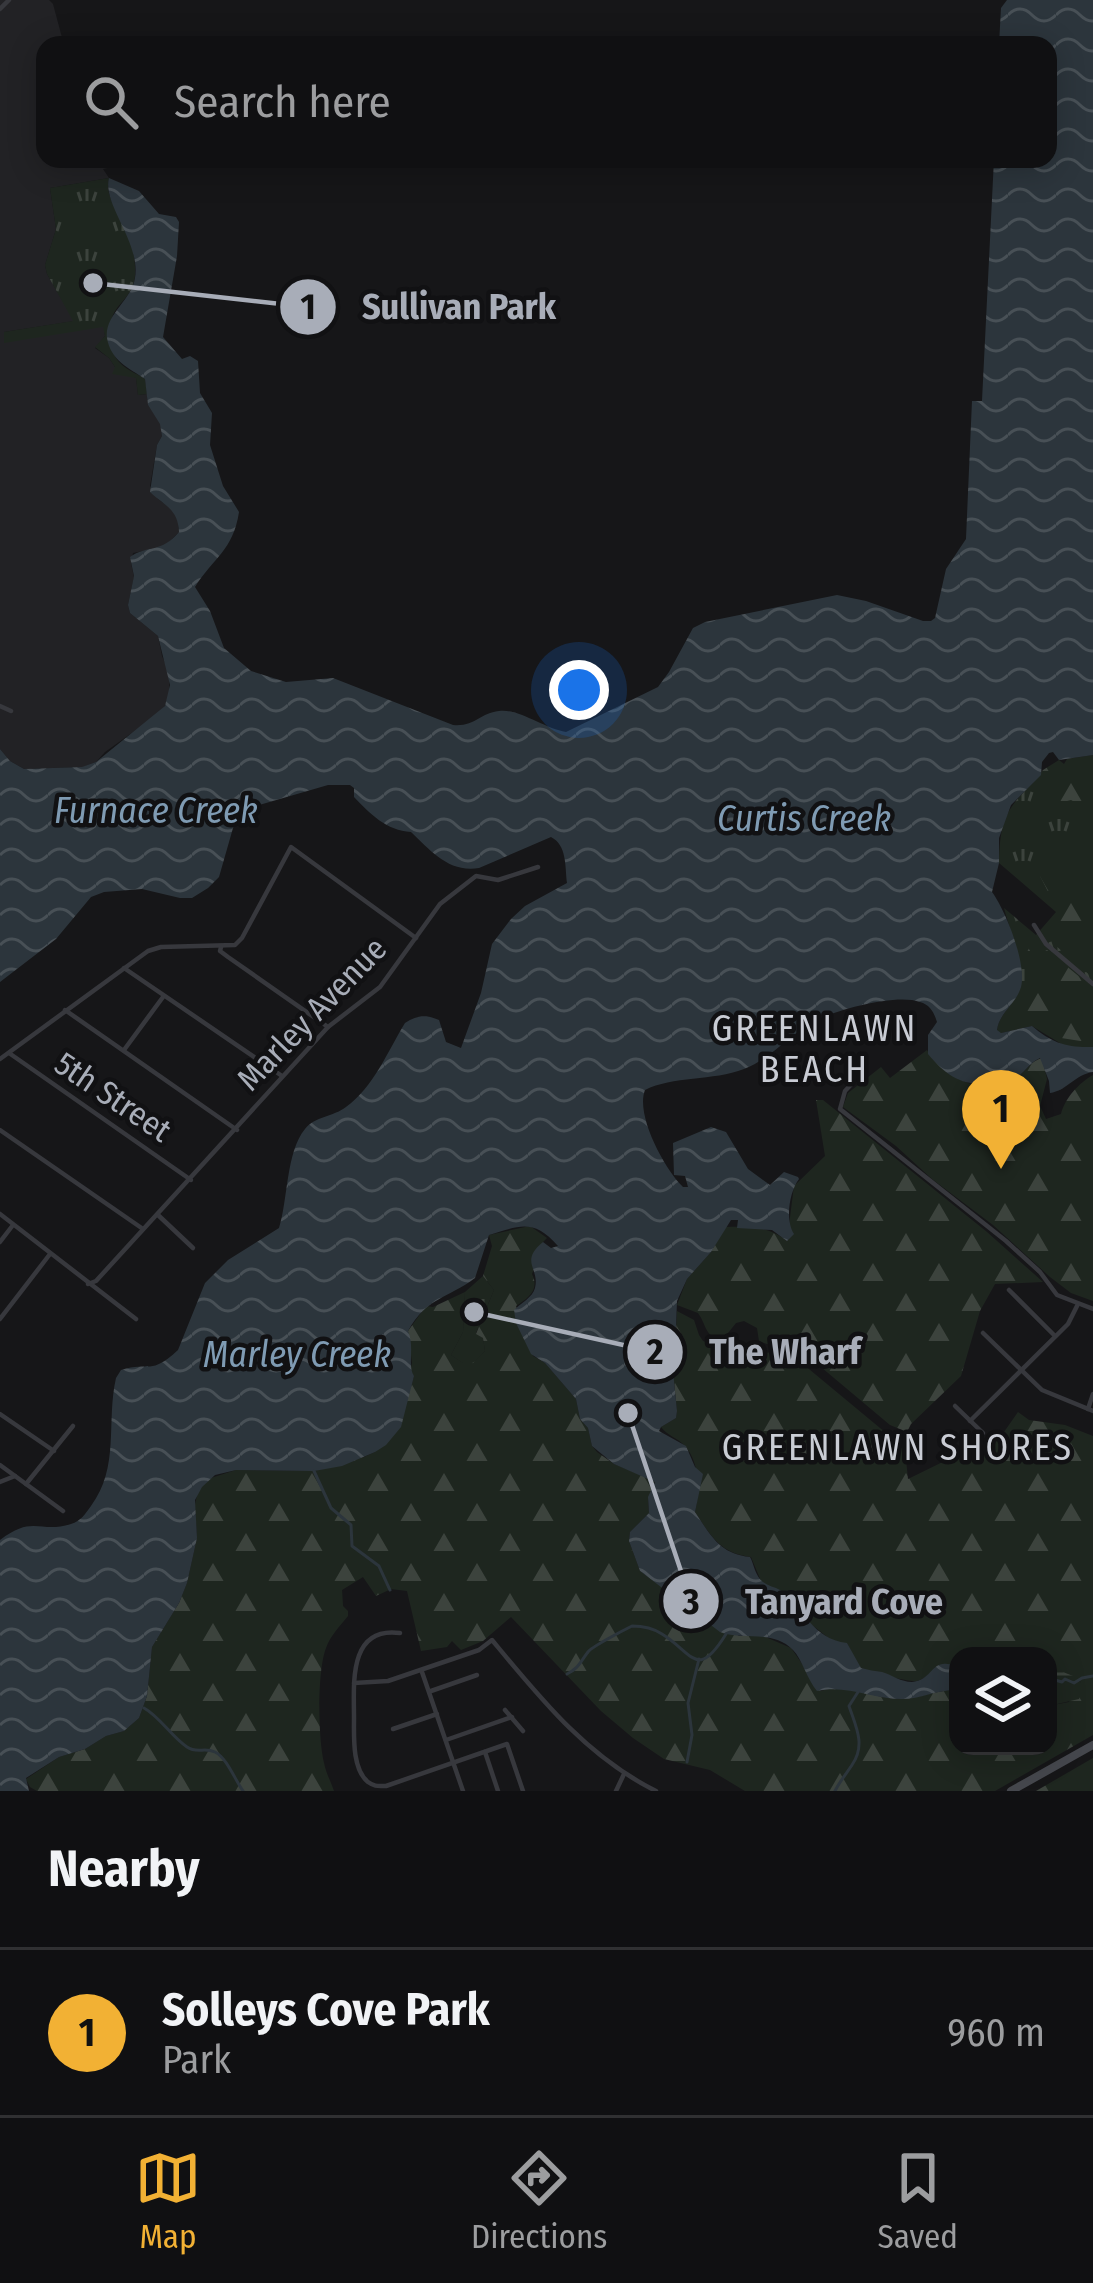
<!DOCTYPE html>
<style>
:root{--surface:#101012;--page:#19191b;--text:#f1f3f6;--muted:#9c9d9f;--line:#303032;--accent:#f2b134}
body{margin:0;font-family:"Fira Sans Condensed",sans-serif;background:var(--page);color:var(--text)}
.controls{position:absolute;right:36px;bottom:36px;display:grid;overflow:hidden;border-radius:24px;box-shadow:0 6px 30px #0003}
.controls button{width:108px;height:108px;display:grid;place-items:center;padding:0;border:0;border-bottom:3px solid var(--line);background:var(--surface);color:var(--text);font:60px sans-serif}
.you{position:absolute;left:579px;top:690px;width:42px;height:42px;margin:-30px;border:9px solid #fff;border-radius:50%;background:#1a73e8;box-shadow:0 0 0 18px #1a73e833}
.badge{display:grid;place-items:center;width:78px;height:78px;border-radius:50%;background:var(--accent);color:#111;font-size:39px;font-weight:700}
.pin{position:absolute;translate:-50% -99px;filter:drop-shadow(0 3px 6px #0008)}
.pin::after{content:'';position:absolute;top:63px;width:42px;height:36px;background:inherit;clip-path:polygon(0 0,100% 0,50% 100%)}
.list{margin:0;padding:0;list-style:none}
h2{display:flex;justify-content:space-between;align-items:center;height:156px;margin:0;padding:0 48px;font-size:51px}
h2 small{font-size:39px;font-weight:400;color:var(--muted)}
.list li{display:grid;grid-template-columns:78px 1fr auto;gap:36px;align-items:center;box-sizing:border-box;height:168px;padding:0 48px;border-top:3px solid var(--line)}
.list b{display:block;font-size:45px;white-space:nowrap}
.list p{margin:0;font-size:39px;white-space:nowrap;color:var(--muted)}
.list em{font-size:39px;font-style:normal;color:var(--muted)}
.icon{flex:none;width:66px;height:66px;fill:none;stroke:currentColor;stroke-width:2;stroke-linecap:round;stroke-linejoin:round}
.map{position:relative;flex:none;width:1093px;height:1791px;overflow:hidden}
.search{position:absolute;background:var(--surface);box-shadow:0 6px 30px #0003;left:36px;right:36px;top:36px;height:132px;display:flex;align-items:center;gap:30px;box-sizing:border-box;padding:0 42px;border-radius:24px;color:var(--muted);font-size:45px}
.sheet{height:324px;background:var(--surface)}
nav{display:flex;justify-content:space-around;align-items:center;box-sizing:border-box;height:168px;border-top:3px solid var(--line);background:var(--surface);font-size:33px;color:var(--muted)}
nav a{display:grid;justify-items:center;gap:6px}
nav .on{color:var(--accent)}
.map>svg:first-child{display:block}
</style>
<div class="map">
<svg width="1093" height="1791" viewBox="0 0 1093 1791">
<defs>
<pattern id="grass-tufts" width="24" height="20" patternUnits="userSpaceOnUse" patternTransform="scale(3)"><rect width="24" height="20" fill="#1e261f"/><path d="M3 7l-1-3M5 7V3M7 7l1-3M15 17l-1-3M17 17v-4M19 17l1-3" fill="none" stroke="#3c433d"/></pattern>
<pattern id="forest-firs" width="22" height="20" patternUnits="userSpaceOnUse" patternTransform="scale(3)"><rect width="22" height="20" fill="#1e261f"/><path d="M5 1l3.5 6h-7zM16 11l3.5 6h-7z" fill="#3c433d"/></pattern>
<pattern id="wetland-marsh" width="20" height="14" patternUnits="userSpaceOnUse" patternTransform="scale(3)"><rect width="20" height="14" fill="#1e261f"/><path d="M1 5h8M5 5V1M11 12h8M15 12V8" fill="none" stroke="#3c433d"/></pattern>
<pattern id="water-waves" width="16" height="10" patternUnits="userSpaceOnUse" patternTransform="scale(3)"><rect width="16" height="10" fill="#2c353c"/><path d="M0 5q4-4 8 0t8 0" fill="none" stroke="#485056"/></pattern>
</defs>
<rect width="100%" height="100%" fill="#161618"/>
<path fill="#222225" d="M0,0h49l4,4 11,41h-19v114h60l7,8 -9,2 6,9 -59,10 6,41 -11,36 2,9 27,47 -70,11v10l100,-16 1,10 -10,12 14,10 6,9 21,11 2,17 9,-1 1,11 13,19 1,12 -5,9 -7,41 8,13 16,12 4,10 1,11 -15,15 -31,6 -2,10 3,14 -6,28 2,8 28,23 4,20 7,16v22l-4,12 -11,11 -49,35 -9,10 -13,5 -59,2 -14,-8 -10,-12z"/>
<g fill="url(#grass-tufts)">
<path d="M109,178c-5,20 11,34 18,52 4,11 8,26 8,38 2,28 -18,33 -23,50 -2,7 -1,22 0,29 3,19 19,23 33,32l2,15 -9,1 -2,-17 -24,-4 3,-7 -6,-9 -14,-11 10,-11 -2,-9 -99,16v-11l69,-11 -26,-47 -2,-9 11,-36 -6,-41z"/>
<path d="M1041,775l52,36v236l-25,1 -36,-22 -31,7 -4,-2c1,-15 13,-21 18,-35 11,-30 -3,-58 -11,-88l32,27 20,-23 -57,-49c1,-48 9,-56 42,-88z"/>
<path d="M483,1276l11,14 -18,43 7,5 2,13 -13,14 -8,-1 -13,-9 12,-23 2,-40z"/>
</g>
<g fill="url(#forest-firs)">
<path d="M1093,755v223l-38,-33 -8,-12 11,-22 -18,-35 45,-11 -8,-29 13,-4 -8,-26 -11,-6 -31,8 -7,-25 10,-13 16,-10 5,4 3,-5z"/>
<path d="M1021,937l8,4 -2,5 7,11 13,-7 46,38v55l-38,-6 -36,-20 -3,-10c14,-32 15,-31 3,-65z"/>
<path d="M927,1050c17,30 61,49 92,25 10,-7 11,-13 23,-17l5,21 -7,27 6,13 15,-5c4,-16 18,-31 32,-39v226l-22,-8 -21,-16 -57,-52 -61,-46 -36,-33 -53,-39 5,-14 33,-26 9,11z"/>
<path d="M816,1100h7l164,132 56,50 -48,2 -15,27 -19,65 -50,48 -4,8 -17,-7 -100,-84 -23,3 -8,-3 -2,-13 -13,-7 -8,2 -12,15c-19,2 -17,-13 -26,-25l-21,-8 10,-26 24,-27 14,-25c22,-1 44,-1 62,14l7,-55 31,-30z"/>
<path d="M530,1226l17,12 -4,4 -11,32c8,16 -4,24 -16,32l17,50 12,7 31,36 4,20 8,9 4,18 5,6 17,12 41,17 -7,20 1,12 -19,19 -1,9 11,30 99,65 22,-1 30,13 30,43c25,-9 52,8 78,8 20,0 39,-10 59,-9v56h90v-40l21,-4 12,-20 -33,-16v-10h-20l-9,-8 -12,8h-49v11c-25,-9 -22,8 -41,14 -4,2 -53,-10 -56,-13 -5,-4 -10,-18 -14,-25h-12l-33,-26 -7,-12 -34,-24 -10,-24c-31,-4 -40,-21 -56,-45 5,-20 5,-51 -11,-67 -8,-8 -16,-9 -23,-18l15,-9 1,-7 -5,-50 3,-8 2,-42 17,9 5,15 4,6 8,3h25l23,10 27,-4 100,83 18,7 4,39 96,-47 14,-20 11,8 36,5 28,11v299l-98,56h-250l-35,-21 -46,-11 -31,-21 -32,-27 -90,-94 -28,24 -22,9 -9,-9 -5,6 -26,4 -14,-60 -16,-2 -15,7 -13,-19 -21,13 1,16 5,5v5c-8,10 -18,20 -22,32 -9,23 -8,91 -2,115 2,10 7,19 10,28h-297l-7,-4 -4,-8 33,-22 26,-8 21,-13 18,-5 15,-13 8,-22 5,-49 27,-44 8,-20 10,-45 -2,-33 3,-15 13,-12 25,-8 78,1 50,-14 11,-5 36,-65 3,-11 -4,-5 2,-8 -4,-32 18,-25 7,1 32,-15 -2,40 -12,23 12,8 4,-3 5,4 13,-13 -2,-13 -7,-4 18,-44 -11,-14 9,-30 -3,-11z"/>
<path d="M1093,1758v33h-57z"/>
</g>
<path fill="url(#wetland-marsh)" d="M1048,1666l25,10 12,10 -6,13 -31,7z"/>
<path fill="url(#water-waves)" d="M1007,0h86v755l-34,5 -6,-8 -4,1 -7,9 -1,13 -30,30 -12,33v25l-7,29c14,19 35,72 29,95 -5,17 -22,26 -24,43l4,3 31,-7c20,17 35,22 61,21v25c-17,2 -27,19 -43,21l-1,-12 -9,-23c-11,5 -14,13 -23,19 -10,5 -19,6 -29,7 -29,1 -42,-9 -60,-30v-19l9,-13c-3,-10 -7,-17 -17,-20 -23,-9 -86,8 -107,20 -25,14 -43,37 -69,47 -31,12 -72,7 -99,21 -10,25 20,80 38,97h5l-3,-11 -11,-1 -1,-32 38,-16 15,5 22,37 22,16 14,-13 14,5 1,2c-10,13 -14,42 -5,55l-7,7 -15,-11 -35,-2 1,-8h-7l-20,32 -24,27 -10,22 -2,52 -3,8 5,50 -1,7 -15,9 -2,4 27,15 9,21 8,7 -8,38c16,24 25,42 55,45 4,7 5,19 13,25 5,4 12,5 17,8 24,18 32,49 67,53l14,25c7,2 14,3 21,4 10,3 19,10 30,10 23,-2 18,-27 46,-15v23c-20,-1 -37,9 -56,9 -30,0 -56,-15 -85,-8 -10,-12 -15,-32 -24,-41 -21,-21 -50,-9 -73,-18l-80,-61 -11,-30 1,-9 19,-19 -1,-16 7,-15 -41,-18 -22,-18 -4,-18 -8,-9 -4,-20 -31,-36 -14,-9 -15,-31 -2,-13c6,-6 19,-13 21,-22 5,-20 -16,-26 8,-46l8,6 7,-2c-24,-27 -37,-21 -69,-11l-14,43c-28,21 -48,19 -67,53 7,16 -1,35 6,45l-13,51 -15,18 -11,7 -33,14 -28,5 -78,-1 -21,5 -13,12 -7,13 2,38 -10,45 -8,20 -27,44 -5,49 -8,22 -15,13 -18,5 -21,13 -26,8 -33,21 3,13h-29v-251c34,-26 39,-6 71,-16 10,-3 14,-10 20,-18 29,-39 15,-84 25,-128l5,-8c30,-9 29,6 57,-20l27,-67 23,-23 51,-32c9,-28 7,-76 26,-99 10,-13 28,-12 41,-22 27,-19 42,-56 59,-84 12,-8 21,-9 34,-3l7,22 15,6 20,-55 11,-49 19,-25 14,-13 42,-23c-2,-17 0,-38 -16,-46l-72,31c-30,5 -48,-17 -68,-36 -24,-1 -42,-19 -57,-35v-9l-4,-3h-22l-83,24 -12,19 -14,49 -11,11 -16,10h-12l-38,-9 -38,3 -13,5 -35,42 -56,43v-233l10,12 14,8 58,-2 14,-5 69,-56 5,-21 -12,-49 -28,-23 -2,-8 6,-29 -4,-19c17,-12 32,-4 49,-25 -1,-23 -14,-26 -29,-40l7,-47 5,-9 -2,-12 -12,-19 -3,-26c-16,-11 -34,-18 -38,-41 -3,-23 25,-38 28,-60 6,-36 -33,-74 -26,-100l30,13 20,23 17,3 3,5 -2,34 -14,81 19,22 8,-3 8,5 2,32 12,20 -2,32 13,41 16,26c-6,39 -26,46 -44,75l15,24 14,37 27,23 35,11 47,-4 120,47c22,2 27,-12 46,-14 19,-3 46,18 67,21l92,-45 11,-15 24,-44 12,-6 132,-27 29,6 57,20h8l4,-3 11,-49 20,-30 6,-138h10l12,-242h54v-114h-49l2,-37z"/>
<g fill="none" stroke-linecap="round" stroke-linejoin="round">
<g stroke="#2c353c" stroke-width="3">
<path d="M314,1471l17,37 20,17 1,21 27,20 11,24"/>
<path d="M567,1674c12,-6 13,-12 21,-22 3,-5 38,-23 44,-26 11,0 21,2 30,8 31,19 35,47 64,0"/>
<path d="M1048,1678l14,4 3,-3 9,4 8,-5 11,-2"/>
<path d="M144,1708c16,9 27,28 43,39 10,7 17,0 28,5 12,6 20,28 28,39"/>
<path d="M687,1762l5,-27 -4,-32 11,-44"/>
<path d="M835,1791c5,-10 11,-17 17,-26 14,-20 4,-38 -3,-59l9,-14"/>
</g>
<g stroke="#37383d" stroke-width="4.5">
<path d="M0,9l9,-9"/>
<path d="M0,706l11,5"/>
<path d="M1034,925l12,19 47,40"/>
<path d="M221,947l-1,4 8,6 100,70"/>
<path d="M124,968l158,108"/>
<path d="M65,1010l172,120"/>
<path d="M124,1050l39,-53"/>
<path d="M9,1053l182,127"/>
<path d="M0,1059l148,-108 13,-4 74,-2 7,-7 49,-91 125,91"/>
<path d="M865,1070l-20,21 -5,18 166,132 34,31 17,23 36,14"/>
<path d="M0,1130l143,99"/>
<path d="M0,1214l136,105"/>
<path d="M158,1215l35,33"/>
<path d="M0,1242l13,-17"/>
<path d="M88,1284l8,-3 232,-254 52,-40 60,-83 36,-28 22,4 40,-13"/>
<path d="M1009,1290l46,46"/>
<path d="M0,1319l50,-65"/>
<path d="M983,1333l59,57 51,21"/>
<path d="M955,1406l28,27"/>
<path d="M1088,1409l5,-15"/>
<path d="M0,1414l54,37"/>
<path d="M970,1421l98,-97 10,-20"/>
<path d="M0,1465l63,46"/>
<path d="M0,1482l15,-6"/>
<path d="M26,1484l47,-58"/>
<path d="M400,1633c-52,-7 -46,51 -46,85 0,18 -2,51 14,64 7,5 10,4 18,4l121,-42 16,47"/>
<path d="M422,1672l41,119"/>
<path d="M354,1683l34,-2 91,-31 13,-10c48,58 95,117 164,151"/>
<path d="M431,1691l46,-16"/>
<path d="M505,1710l18,21"/>
<path d="M393,1729l44,-15"/>
<path d="M446,1740l66,-23"/>
<path d="M485,1752l13,39"/>
<path d="M616,1791l8,-17"/>
</g>
<path stroke="#45474d" stroke-width="8" d="M1011,1791l82,-46"/>
</g>
<g text-anchor="middle" dominant-baseline="central" stroke-width="9" stroke-linejoin="round" paint-order="stroke">
<g font-size="33" fill="#a8adb8" stroke="#111113">
<text transform="translate(312 1014) rotate(-46)">Marley Avenue</text>
<text transform="translate(113 1097) rotate(34)">5th Street</text>
</g>
<g font-size="36" font-style="italic" fill="#7f9bb3" stroke="#111113">
<text x="156" y="811">Furnace Creek</text>
<text x="804" y="819">Curtis Creek</text>
<text x="297" y="1355">Marley Creek</text>
</g>
<g font-size="36" letter-spacing="3" fill="#c9ccd4" stroke="#111113">
<text x="815" y="1029">GREENLAWN<tspan x="815" dy="41">BEACH</tspan></text>
<text x="898" y="1448">GREENLAWN SHORES</text>
</g>
</g>
<path fill="none" stroke="#a8adb8" stroke-width="4.5" d="M93 283L308 307M474 1312L655 1352M628 1413L691 1601"/>
<g fill="#a8adb8" stroke="#111113" stroke-width="4.5">
<circle cx="93" cy="283" r="12"/>
<circle cx="474" cy="1312" r="12"/>
<circle cx="628" cy="1413" r="12"/>
<circle cx="308" cy="307" r="30"/>
<circle cx="655" cy="1352" r="30"/>
<circle cx="691" cy="1601" r="30"/>
</g>
<g font-size="36" text-anchor="middle" font-weight="bold" fill="#111">
<text x="308" y="319">1</text>
<text x="655" y="1364">2</text>
<text x="691" y="1614">3</text>
</g>
<g font-size="36" text-anchor="middle" font-weight="bold" fill="#a8adb8" stroke="#111113" stroke-width="9" stroke-linejoin="round" paint-order="stroke">
<text x="459" y="319">Sullivan Park</text>
<text x="785" y="1364">The Wharf</text>
<text x="844" y="1614">Tanyard Cove</text>
</g>
</svg>
<div class="controls">
<button><svg class="icon" aria-label="layers" viewBox="0 0 24 24"><path d="M12 4l9 5-9 5-9-5zM3 14l9 5 9-5"/></svg></button>
</div>
<div class="you"></div>
<div class="pin badge" style="left:1001px;top:1169px">1</div>
<div class="search"><svg class="icon" aria-label="search" viewBox="0 0 24 24"><circle cx="10" cy="10" r="6"/><path d="M15 15l6 6"/></svg>Search here</div>
</div>
<section class="sheet">
<h2>Nearby<small></small></h2>
<ul class="list">
<li><span class="badge">1</span><div><b>Solleys Cove Park</b><p>Park</p></div><em>960 m</em></li>
</ul>
</section>
<nav>
<a class="on"><svg class="icon" aria-label="map" viewBox="0 0 24 24"><path d="M3 6l6-2 6 2 6-2v14l-6 2-6-2-6 2zM9 4v14M15 6v14"/></svg>Map</a>
<a><svg class="icon" aria-label="directions" viewBox="0 0 24 24"><path d="M12 3l9 9-9 9-9-9zM9 14v-3h6M13 9l2 2-2 2"/></svg>Directions</a>
<a><svg class="icon" aria-label="saved" viewBox="0 0 24 24"><path d="M7 4h10v16l-5-4-5 4z"/></svg>Saved</a>
</nav>
